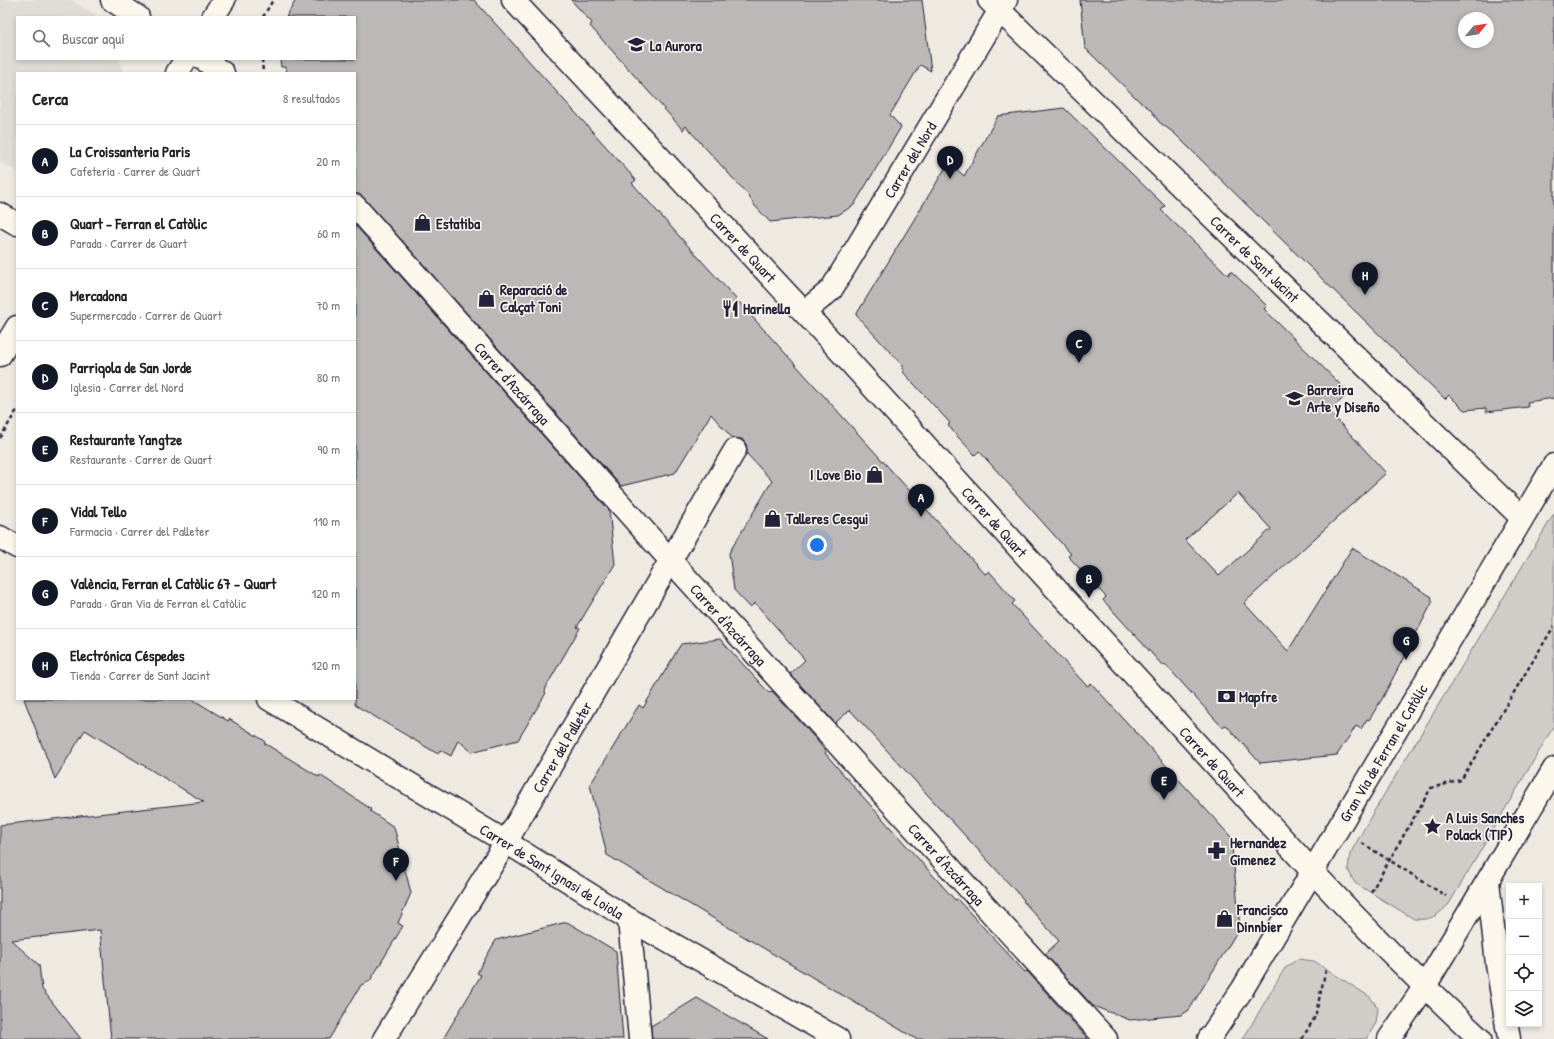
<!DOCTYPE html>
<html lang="es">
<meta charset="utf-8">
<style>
:root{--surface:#fff;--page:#f6f6f6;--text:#202124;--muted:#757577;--line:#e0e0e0;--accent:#111827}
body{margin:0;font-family:"Patrick Hand",sans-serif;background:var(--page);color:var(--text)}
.controls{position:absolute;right:12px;bottom:12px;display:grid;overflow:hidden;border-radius:0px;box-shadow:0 2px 6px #0003}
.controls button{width:36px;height:36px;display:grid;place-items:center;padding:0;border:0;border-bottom:1px solid var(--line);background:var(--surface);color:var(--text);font:20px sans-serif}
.compass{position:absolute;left:1458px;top:12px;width:36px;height:36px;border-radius:50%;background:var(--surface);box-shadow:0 2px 6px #0003;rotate:60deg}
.you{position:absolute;left:817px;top:545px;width:14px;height:14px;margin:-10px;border:3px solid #fff;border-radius:50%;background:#1a73e8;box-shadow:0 0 0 6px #1a73e833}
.badge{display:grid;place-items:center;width:26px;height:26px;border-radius:50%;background:var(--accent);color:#fff;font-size:13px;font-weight:700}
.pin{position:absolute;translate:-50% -33px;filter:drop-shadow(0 1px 2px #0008)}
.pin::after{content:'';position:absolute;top:21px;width:14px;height:12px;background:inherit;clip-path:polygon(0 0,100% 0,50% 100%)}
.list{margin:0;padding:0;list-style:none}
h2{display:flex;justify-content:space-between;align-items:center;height:52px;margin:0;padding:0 16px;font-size:17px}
h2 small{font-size:13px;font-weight:400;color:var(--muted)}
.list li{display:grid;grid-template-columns:26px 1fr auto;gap:12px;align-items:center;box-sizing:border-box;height:72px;padding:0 16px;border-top:1px solid var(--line)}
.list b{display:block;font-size:15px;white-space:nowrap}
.list p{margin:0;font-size:13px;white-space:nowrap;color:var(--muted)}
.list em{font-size:13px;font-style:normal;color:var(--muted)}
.icon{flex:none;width:22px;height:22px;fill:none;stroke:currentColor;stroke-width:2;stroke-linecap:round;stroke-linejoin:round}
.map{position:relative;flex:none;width:1554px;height:1039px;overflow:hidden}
.search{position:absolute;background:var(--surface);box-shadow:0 2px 6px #0003;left:16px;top:16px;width:340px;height:44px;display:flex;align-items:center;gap:10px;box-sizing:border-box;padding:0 14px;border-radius:0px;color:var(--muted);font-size:15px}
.panel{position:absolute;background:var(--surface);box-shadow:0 2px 6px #0003;left:16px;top:72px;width:340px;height:628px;border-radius:0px}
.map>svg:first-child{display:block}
</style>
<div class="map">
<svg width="1554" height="1039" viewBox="0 0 1554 1039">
<rect width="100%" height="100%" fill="#eeeae2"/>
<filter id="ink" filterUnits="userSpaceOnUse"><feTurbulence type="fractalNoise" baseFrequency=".025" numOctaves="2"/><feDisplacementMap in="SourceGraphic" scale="8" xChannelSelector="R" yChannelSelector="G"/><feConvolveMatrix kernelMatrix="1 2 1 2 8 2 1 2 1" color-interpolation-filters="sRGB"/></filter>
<g filter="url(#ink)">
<path fill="#dfdbd5" d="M0,0h71l28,17h-82v42h102l4,14h-106v99l-17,-11z"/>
<g fill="#d0cdc9" stroke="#797882">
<path d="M1554,514v212l-105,178c-11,11 -18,17 -35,15l-59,-36 -3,-5 -4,-9 2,-15 20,-36z"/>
<path d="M1298,959l16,2 56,36 8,11 -2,15 -10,16h-123l42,-71z"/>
</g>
<g fill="#bcb8b8" stroke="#22223b" fill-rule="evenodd">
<path d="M296,0h178l162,180 -4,3 48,54 305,337 4,-3 26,30 -3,3 73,80 3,2 3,-3 140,154 9,90 -51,83 -8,5 -51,5 -37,-14 -48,-52 14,-13 -36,-40 1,-1 -174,-190 -15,13 -45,-49 15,-14 -50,-57 -5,4 -16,-17 -5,-37 43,-72 -25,-27v-4l-1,-6 -4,-5 -10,-1 -21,-24 -36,59 -54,13 -257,-288 -5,-4h-4v-121h-68l-1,-6h-5l-1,-8h75v-42h-69z"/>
<path d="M571,0h351l9,71 -11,-6 -30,50 11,12 -47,78 -16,10 -68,7 -15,-16 -7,-11 -58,-64 -4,-5 -3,4 -93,-104 2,-3z"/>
<path d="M1080,0h474v398l-27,4 1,5 -42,5v-4l-22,2 -15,-15 -4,4 -178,-174 -93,-92 -15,-11 -9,-13 -11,-8 -54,-53zM1464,18h24v24h-24z"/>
<path d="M1064,108l101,98 -4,4 28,27 39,38 3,-4 36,35 -3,3 85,84 -20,18 57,62 -142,130 44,48 64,-103 80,49 -1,3 2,1 -51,98 -13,21 -2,-1 -6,10 -5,-3 -19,29 -77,8 -34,-38 -4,2 -57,-63 -2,2 -60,-66 3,-3 -38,-41 3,-2 -92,-103 -4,4 -18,-19 -9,-11 2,-2 -47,-51v-6l-47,-51 93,-153 15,14 34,-60zM1238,493l33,36 -52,47 -34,-36z"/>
<path d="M355,225l254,285 6,54 -38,63 3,1 -34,59 -1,5 1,1 -28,47 -46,12 -14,-12 -7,16 -11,-6 -2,4 -83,-49z"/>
<path d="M720,639l49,54 3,-2 44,48 10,13 -1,1 31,36 99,111 2,-1 68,73 2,-1 61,68h-172l-309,-184 -17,-70 49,-80 4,3 38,-64z"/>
<path d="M24,699h168l36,22 1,-2 36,22 -1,2 55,34 1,-2 51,34 -1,2 24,16 17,66 -13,30 5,3 -33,55 -9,4 -32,54h-218l-11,-109 -89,10 28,25 3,24 39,50h-81v-214l204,-23 -119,-72 -30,49z"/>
<path d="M567,922l49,29 7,88h-180l38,-64 -4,-2 19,-33z"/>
<path d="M697,998l71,41h-116l-1,-13z"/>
</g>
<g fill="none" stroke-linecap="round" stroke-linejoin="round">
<defs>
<g id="minor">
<path d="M112,0l26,17"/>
<path id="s1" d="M513,0l316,339 483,532"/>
<path id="s2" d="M989,0l533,518"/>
<path d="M213,17l11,-17"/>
<path d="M203,59l20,14"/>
<path d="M177,73l9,-14"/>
<path id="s3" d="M355,206l316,355 435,478"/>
<path d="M0,214l17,10"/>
<path id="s4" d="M804,312l27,-22 175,-290"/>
<path d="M0,355l17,-28"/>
<path d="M0,537l17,10"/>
<path id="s5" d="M269,699l237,143 123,77 209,120"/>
<path d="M629,919l11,120"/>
<path id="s6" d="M384,1039l122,-197 229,-392"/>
</g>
<g id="tertiary">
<path d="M1312,871c54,58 110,114 168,168"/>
<path d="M1488,881l9,83 12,75"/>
</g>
<g id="primary">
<path id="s7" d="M1209,1039l33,-49 312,-525"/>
<path d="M1389,1039l36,-53 129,-217"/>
</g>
</defs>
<use href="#minor" stroke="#22223b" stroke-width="25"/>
<use href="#tertiary" stroke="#22223b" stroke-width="25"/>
<use href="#primary" stroke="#22223b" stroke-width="25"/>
<g stroke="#22223b" stroke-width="2.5" stroke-dasharray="4 3" stroke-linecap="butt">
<path d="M263,17l10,-17"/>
<path d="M262,59l1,14"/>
<path d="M0,438l17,-28"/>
<path d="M1362,843l84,53"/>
<path d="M1371,892l60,-104 30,-8 93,-154"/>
<path d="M1302,1039l13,-22 11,-48"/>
</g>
<use href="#minor" stroke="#fbf7ec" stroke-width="22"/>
<use href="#tertiary" stroke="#fbf7ec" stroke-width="22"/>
<use href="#primary" stroke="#fbf7ec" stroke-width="22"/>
</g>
</g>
<defs>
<symbol id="school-bare" viewBox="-9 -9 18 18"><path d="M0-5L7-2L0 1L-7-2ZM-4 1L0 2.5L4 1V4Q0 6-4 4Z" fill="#22223b" stroke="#fbf7ec" stroke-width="2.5" paint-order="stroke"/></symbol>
<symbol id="shop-bare" viewBox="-9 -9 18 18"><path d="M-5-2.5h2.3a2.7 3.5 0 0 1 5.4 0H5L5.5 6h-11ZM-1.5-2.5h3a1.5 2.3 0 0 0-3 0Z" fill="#22223b" stroke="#fbf7ec" stroke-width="2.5" paint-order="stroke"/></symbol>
<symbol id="restaurant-bare" viewBox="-9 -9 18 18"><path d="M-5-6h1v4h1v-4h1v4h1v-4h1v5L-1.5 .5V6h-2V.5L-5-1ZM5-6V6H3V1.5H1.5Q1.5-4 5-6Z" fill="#22223b" stroke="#fbf7ec" stroke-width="2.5" paint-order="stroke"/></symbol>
<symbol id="university-bare" viewBox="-9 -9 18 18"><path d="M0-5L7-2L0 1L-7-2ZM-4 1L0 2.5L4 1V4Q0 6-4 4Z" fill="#22223b" stroke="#fbf7ec" stroke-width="2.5" paint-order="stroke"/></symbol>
<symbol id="bank-bare" viewBox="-9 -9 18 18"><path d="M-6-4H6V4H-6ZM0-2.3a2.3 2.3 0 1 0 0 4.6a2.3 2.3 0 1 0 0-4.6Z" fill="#22223b" stroke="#fbf7ec" stroke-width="2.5" paint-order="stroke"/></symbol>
<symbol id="sight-bare" viewBox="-9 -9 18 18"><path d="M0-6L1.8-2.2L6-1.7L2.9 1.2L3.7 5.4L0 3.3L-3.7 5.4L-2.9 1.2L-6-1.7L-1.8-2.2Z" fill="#22223b" stroke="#fbf7ec" stroke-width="2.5" paint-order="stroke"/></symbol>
<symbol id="pharmacy-bare" viewBox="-9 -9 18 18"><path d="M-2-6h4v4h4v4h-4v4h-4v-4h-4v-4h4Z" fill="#22223b" stroke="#fbf7ec" stroke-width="2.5" paint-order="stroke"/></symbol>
</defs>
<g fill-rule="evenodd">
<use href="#school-bare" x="624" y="32" width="25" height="25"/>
<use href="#shop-bare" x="410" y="210" width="25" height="25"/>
<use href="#shop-bare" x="474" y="286" width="25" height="25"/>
<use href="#restaurant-bare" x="718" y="296" width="25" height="25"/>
<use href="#university-bare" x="1282" y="386" width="25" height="25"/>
<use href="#shop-bare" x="862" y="462" width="25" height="25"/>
<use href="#shop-bare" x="760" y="506" width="25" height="25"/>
<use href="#bank-bare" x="1214" y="684" width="25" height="25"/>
<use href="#sight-bare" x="1420" y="814" width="25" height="25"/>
<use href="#pharmacy-bare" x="1204" y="838" width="25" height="25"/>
<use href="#shop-bare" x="1212" y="906" width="25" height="25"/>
</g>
<g text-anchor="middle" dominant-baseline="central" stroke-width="3" stroke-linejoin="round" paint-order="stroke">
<g font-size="15" font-weight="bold" fill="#22223b" stroke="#fbf7ec" text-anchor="start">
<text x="650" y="45">La Aurora</text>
<text x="436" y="223">Estatiba</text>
<text x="500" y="289">Reparació de<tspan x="500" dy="17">Calçat Toni</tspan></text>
<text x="743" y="308">Harinella</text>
<text x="1307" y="389">Barreira<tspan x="1307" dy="17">Arte y Diseño</tspan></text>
<text x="861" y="474" text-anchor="end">I Love Bio</text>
<text x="786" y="518">Talleres Cesgui</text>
<text x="1239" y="696">Mapfre</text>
<text x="1446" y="817">A Luis Sanches<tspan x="1446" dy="17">Polack (TIP)</tspan></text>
<text x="1230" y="842">Hernandez<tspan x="1230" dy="17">Gimenez</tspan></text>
<text x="1237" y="909">Francisco<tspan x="1237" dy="17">Dinnbier</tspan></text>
</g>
<g font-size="15" fill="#22223b" stroke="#fbf7ec">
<text stroke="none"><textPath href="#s4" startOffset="187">Carrer del Nord</textPath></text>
<text stroke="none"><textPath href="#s1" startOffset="338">Carrer de Quart</textPath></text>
<text stroke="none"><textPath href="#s2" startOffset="371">Carrer de Sant Jacint</textPath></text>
<text stroke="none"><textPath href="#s3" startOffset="237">Carrer d'Azcárraga</textPath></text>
<text stroke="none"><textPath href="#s1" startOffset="710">Carrer de Quart</textPath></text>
<text stroke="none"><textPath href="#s3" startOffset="561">Carrer d'Azcárraga</textPath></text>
<text stroke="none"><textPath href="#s6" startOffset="342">Carrer del Palleter</textPath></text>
<text stroke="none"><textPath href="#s7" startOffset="335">Gran Via de Ferran el Catòlic</textPath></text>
<text stroke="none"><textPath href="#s1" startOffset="1034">Carrer de Quart</textPath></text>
<text stroke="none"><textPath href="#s3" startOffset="885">Carrer d'Azcárraga</textPath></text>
<text stroke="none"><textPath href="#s5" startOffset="331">Carrer de Sant Ignasi de Loiola</textPath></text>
</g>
</g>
</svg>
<div class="controls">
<button>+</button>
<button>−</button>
<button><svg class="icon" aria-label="locate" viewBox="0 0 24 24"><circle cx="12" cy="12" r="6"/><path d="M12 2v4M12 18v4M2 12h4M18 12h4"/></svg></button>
<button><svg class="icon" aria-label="layers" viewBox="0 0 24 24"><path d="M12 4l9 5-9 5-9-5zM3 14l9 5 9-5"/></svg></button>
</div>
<svg class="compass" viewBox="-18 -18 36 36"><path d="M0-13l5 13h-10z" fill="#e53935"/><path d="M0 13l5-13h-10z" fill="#757577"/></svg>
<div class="you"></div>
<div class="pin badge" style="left:921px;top:517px">A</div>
<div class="pin badge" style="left:1089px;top:598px">B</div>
<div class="pin badge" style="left:1079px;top:363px">C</div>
<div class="pin badge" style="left:950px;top:179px">D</div>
<div class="pin badge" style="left:1164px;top:800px">E</div>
<div class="pin badge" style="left:396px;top:881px">F</div>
<div class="pin badge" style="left:1406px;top:660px">G</div>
<div class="pin badge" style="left:1365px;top:295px">H</div>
<div class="search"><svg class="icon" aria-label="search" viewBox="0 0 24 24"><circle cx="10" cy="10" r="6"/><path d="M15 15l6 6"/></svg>Buscar aquí</div>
<section class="panel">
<h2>Cerca<small>8 resultados</small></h2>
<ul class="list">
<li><span class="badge">A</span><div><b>La Croissanteria Paris</b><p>Cafetería · Carrer de Quart</p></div><em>20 m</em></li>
<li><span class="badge">B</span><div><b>Quart - Ferran el Catòlic</b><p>Parada · Carrer de Quart</p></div><em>60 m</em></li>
<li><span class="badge">C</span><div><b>Mercadona</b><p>Supermercado · Carrer de Quart</p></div><em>70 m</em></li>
<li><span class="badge">D</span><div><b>Parriqola de San Jorde</b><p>Iglesia · Carrer del Nord</p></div><em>80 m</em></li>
<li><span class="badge">E</span><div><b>Restaurante Yangtze</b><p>Restaurante · Carrer de Quart</p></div><em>90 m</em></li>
<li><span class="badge">F</span><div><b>Vidal Tello</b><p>Farmacia · Carrer del Palleter</p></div><em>110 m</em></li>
<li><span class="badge">G</span><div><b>València, Ferran el Catòlic 67 - Quart</b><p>Parada · Gran Via de Ferran el Catòlic</p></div><em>120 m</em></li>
<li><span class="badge">H</span><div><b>Electrónica Céspedes</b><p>Tienda · Carrer de Sant Jacint</p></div><em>120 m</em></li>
</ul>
</section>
</div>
